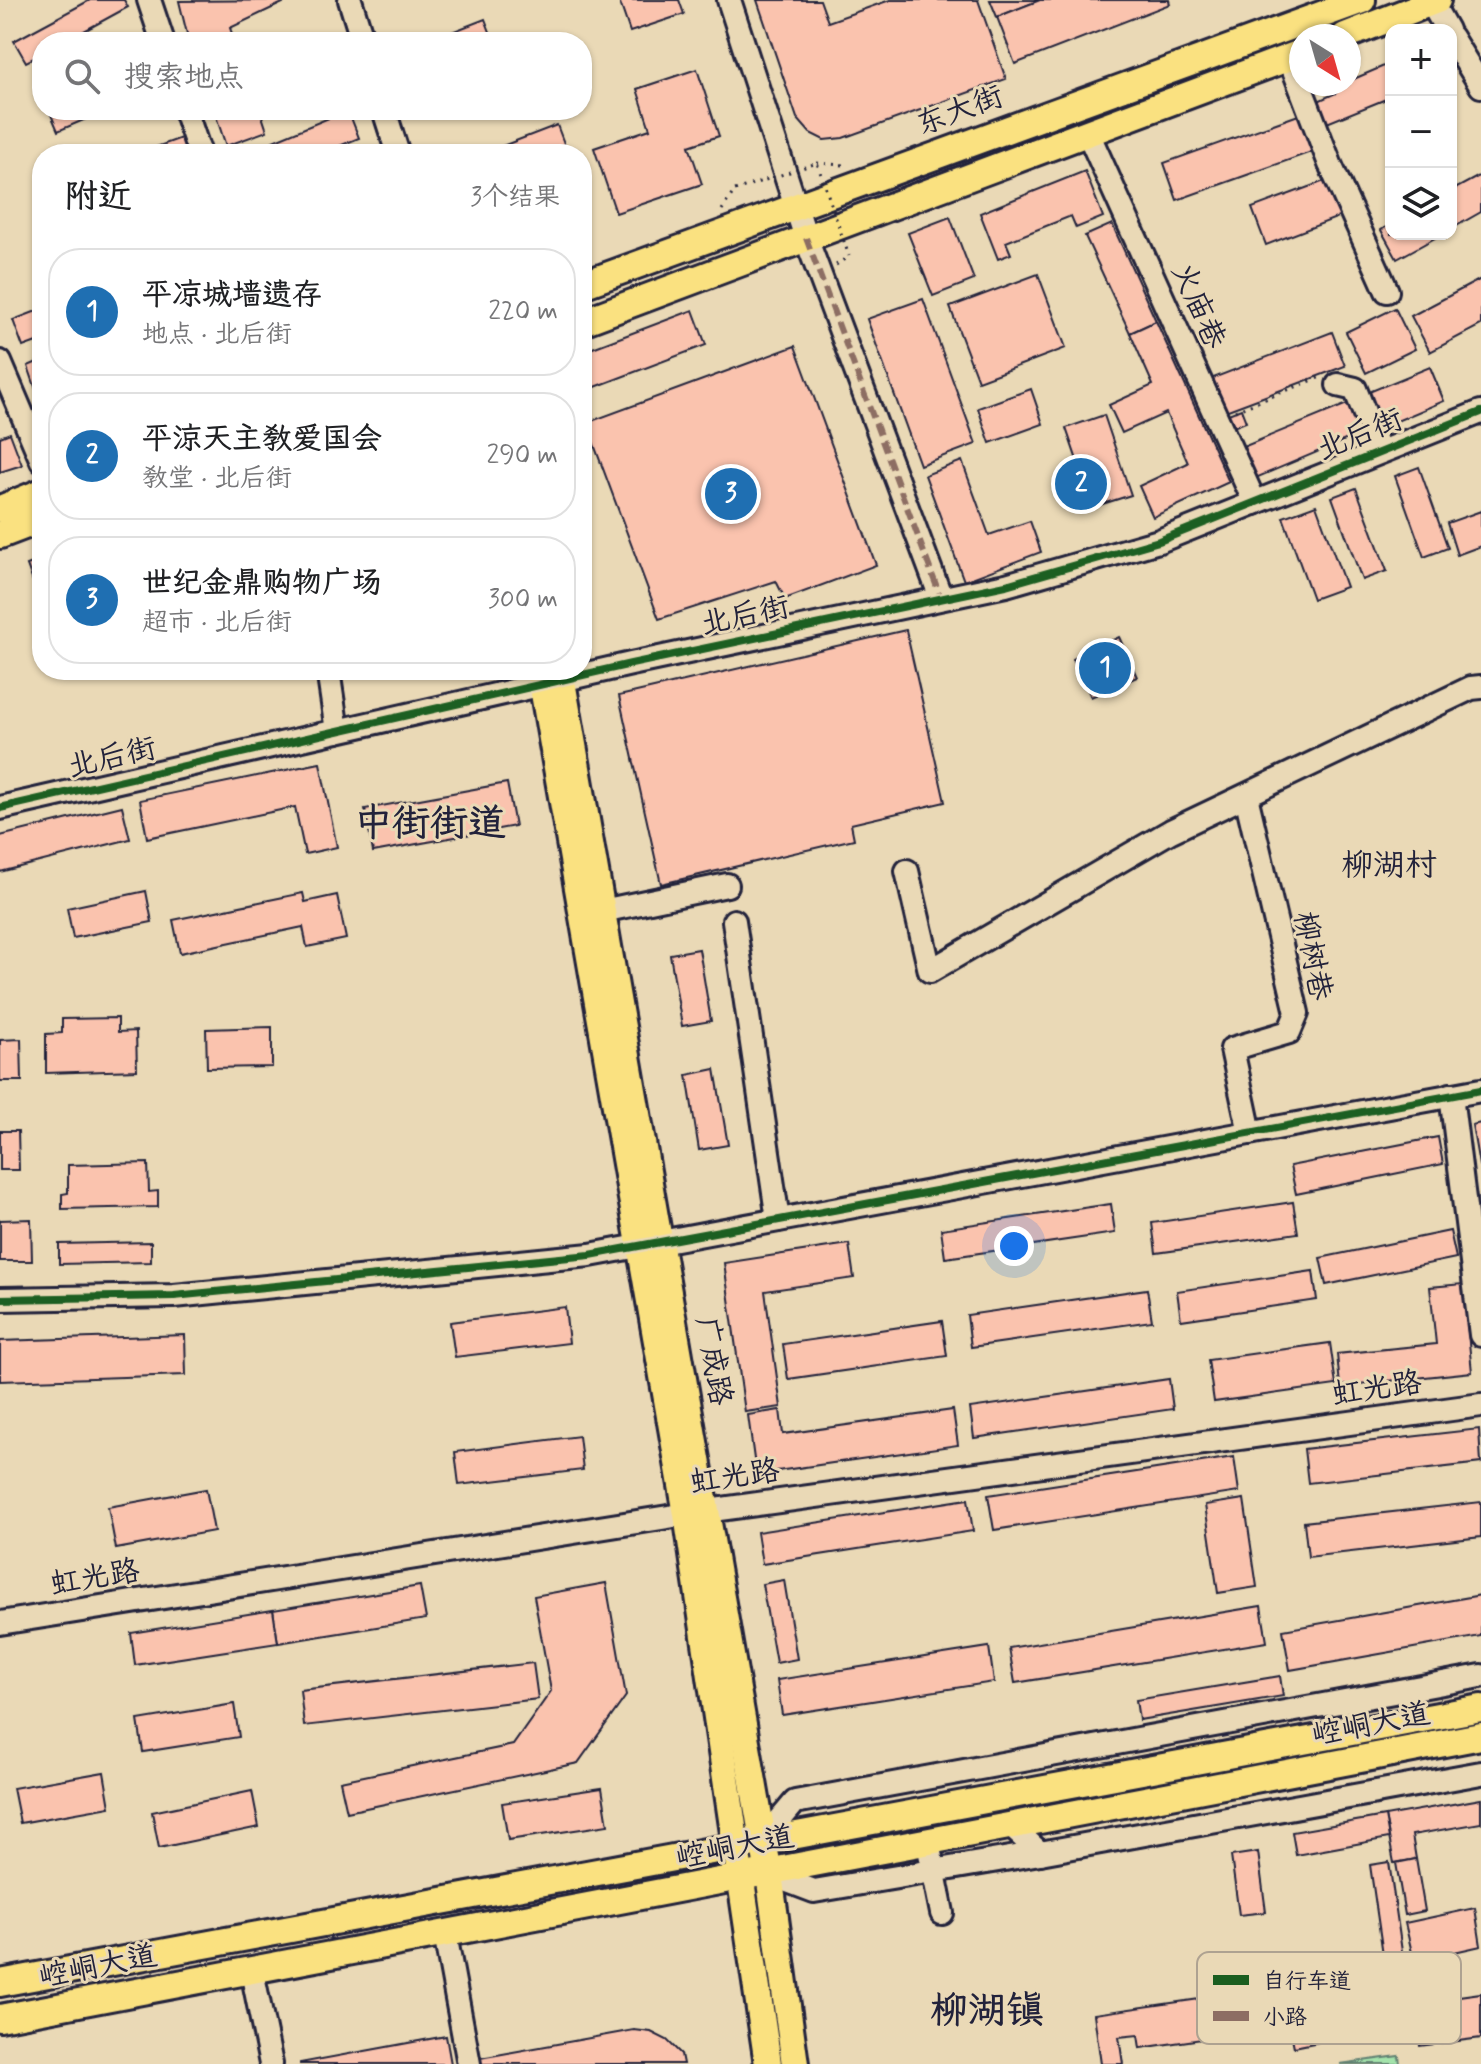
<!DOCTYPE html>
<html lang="zh">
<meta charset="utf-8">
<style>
:root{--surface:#fff;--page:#f2f2f2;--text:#202124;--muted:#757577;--line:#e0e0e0;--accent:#1f6fb2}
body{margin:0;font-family:Mynerve,"LXGW WenKai TC",sans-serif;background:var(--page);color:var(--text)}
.controls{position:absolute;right:24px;top:24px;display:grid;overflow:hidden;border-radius:16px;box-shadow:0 2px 6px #0004}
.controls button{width:72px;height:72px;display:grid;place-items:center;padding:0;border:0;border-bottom:2px solid var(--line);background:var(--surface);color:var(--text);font:40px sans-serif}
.compass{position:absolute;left:1289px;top:24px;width:72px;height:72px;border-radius:50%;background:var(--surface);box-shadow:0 2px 6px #0004;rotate:143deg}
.you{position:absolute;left:1014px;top:1246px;width:28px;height:28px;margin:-20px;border:6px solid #fff;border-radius:50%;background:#1a73e8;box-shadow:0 0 0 12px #1a73e833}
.badge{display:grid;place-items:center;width:52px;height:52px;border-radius:50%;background:var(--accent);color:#fff;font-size:26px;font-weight:700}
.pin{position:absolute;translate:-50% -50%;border:4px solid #fff;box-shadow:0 2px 8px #0006}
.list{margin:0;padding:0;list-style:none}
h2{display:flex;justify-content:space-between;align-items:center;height:104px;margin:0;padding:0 32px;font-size:34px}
h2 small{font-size:26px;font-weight:400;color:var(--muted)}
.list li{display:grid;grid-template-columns:52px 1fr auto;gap:24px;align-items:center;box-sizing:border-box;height:128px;margin:0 16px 16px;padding:0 16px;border:2px solid var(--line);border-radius:32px}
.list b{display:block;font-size:30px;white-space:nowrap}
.list p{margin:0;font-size:26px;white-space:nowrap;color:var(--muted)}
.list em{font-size:26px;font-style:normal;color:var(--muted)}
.icon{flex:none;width:44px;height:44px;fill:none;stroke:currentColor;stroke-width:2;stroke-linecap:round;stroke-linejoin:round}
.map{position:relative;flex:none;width:1481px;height:2064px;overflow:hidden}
.search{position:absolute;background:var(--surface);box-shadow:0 2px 6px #0004;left:32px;top:32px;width:560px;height:88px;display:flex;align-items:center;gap:20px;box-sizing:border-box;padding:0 28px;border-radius:32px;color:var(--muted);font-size:30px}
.panel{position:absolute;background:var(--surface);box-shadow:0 2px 6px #0004;left:32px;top:144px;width:560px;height:536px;border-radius:32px}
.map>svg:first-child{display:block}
</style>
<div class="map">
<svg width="1481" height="2064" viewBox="0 0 1481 2064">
<rect width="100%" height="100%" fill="#ead9b6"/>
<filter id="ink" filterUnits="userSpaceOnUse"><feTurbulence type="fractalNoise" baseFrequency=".0125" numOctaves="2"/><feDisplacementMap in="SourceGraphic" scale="16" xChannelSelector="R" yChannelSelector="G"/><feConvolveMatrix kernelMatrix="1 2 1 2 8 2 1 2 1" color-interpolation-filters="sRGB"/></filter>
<g filter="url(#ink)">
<path fill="#a4e3ab" stroke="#638273" stroke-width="2" d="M1399,2056l1,8h-60z"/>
<g fill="#fac3ae" stroke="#22223b" stroke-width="2">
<path d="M90,0h34l4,7 -64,35h-22v12l-16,8 -12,-21z"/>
<path d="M289,0l-59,28 5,14h-46l-10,-41z"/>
<path d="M619,0h60l5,14 -54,18z"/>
<path d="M757,0h63l8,22 62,-22h88l28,79 -163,59 -19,2 -14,-7 -13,-15z"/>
<path d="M990,0h50l-43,17z"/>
<path d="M1040,0h129l1,4 -155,60 -18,-47z"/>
<path d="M485,19l9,23h-68z"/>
<path d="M1391,63v34l-64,26 -9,-22 18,-8 -2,-6 15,-3v-3z"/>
<path d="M697,69l22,67 -30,10 13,38 -86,29 -22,-65 56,-19 -13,-40z"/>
<path d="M49,110h58l-49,21z"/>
<path d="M214,110h46l7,21 -41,15z"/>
<path d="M348,110l11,28 -39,16h-41l-6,-13z"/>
<path d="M1304,113l13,37 -140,50 -13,-37z"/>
<path d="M557,125l11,29h-86z"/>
<path d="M184,137l6,17h-53z"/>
<path d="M1085,171l18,46 -27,11 -5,-12 -65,26 5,12 -13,5 -18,-46z"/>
<path d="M1481,175v37l-30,17v-38z"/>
<path d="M1330,179l14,36 -78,30 -14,-37z"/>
<path d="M950,217l24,63 -41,16 -25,-63z"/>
<path d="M1112,224l44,97 -26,12 -45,-97z"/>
<path d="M1391,224v10h51l-45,25 -16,-29z"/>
<path d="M1038,274l28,74 -88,33 -28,-74z"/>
<path d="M1481,279v46l-51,27 -19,-36z"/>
<path d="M923,299l53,145 -56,21 -53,-146z"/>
<path d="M1395,308l20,41 -49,24 -20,-41z"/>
<path d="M42,309v31l-19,7 -10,-27z"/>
<path d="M693,310l13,35 -124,47v-40z"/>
<path d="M1156,321l73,161 -76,35 -14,-31 49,-23 -22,-50 -44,20 -13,-28 44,-20 -23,-52z"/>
<path d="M1332,332l13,34 -125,47 -12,-33z"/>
<path d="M795,346l81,219 -91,34 -9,-18 -117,38 -73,-196z"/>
<path d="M42,360v47l-14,-41z"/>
<path d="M1430,367l14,34 -66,28 -14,-35z"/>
<path d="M1031,389l12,35 -53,19 -12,-35z"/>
<path d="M1357,400l12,30 -118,50 -13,-31z"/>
<path d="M1241,409l5,13 -18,7 -5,-13z"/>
<path d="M1104,415l27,80 -38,12 -27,-79z"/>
<path d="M10,433l12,32 -22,7v-35z"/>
<path d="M962,461l27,74 41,-14 11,31 -77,29 -39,-106z"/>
<path d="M1419,467l29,81 -24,9 -29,-81z"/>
<path d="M1356,488l31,83 -25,9 -30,-83z"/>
<path d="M1316,505l30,82 -33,12 -30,-82z"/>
<path d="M1481,511v35l-24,9 -10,-32z"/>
<path d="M42,559v38l-3,1 -12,-33z"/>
<path d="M906,630l39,172 -94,22 3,15 -193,45 -42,-188z"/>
<path d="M1119,637l18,40 -46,20 -18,-38z"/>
<path d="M320,763l17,84 -32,7 -10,-47 -148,31 -7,-38z"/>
<path d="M507,783l8,43 -142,26 -8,-43z"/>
<path d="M122,806l8,33 -130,33v-36z"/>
<path d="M146,891l6,31 -79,16 -6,-30z"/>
<path d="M303,893l2,9 32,-7 9,44 -39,8 -4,-20 -123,26 -7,-33z"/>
<path d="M699,949l12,72 -29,5 -12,-72z"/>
<path d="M118,1018v14l18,-1 1,39 -91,3v-39l16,-1v-14z"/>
<path d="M272,1027v40l-65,1 -1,-39z"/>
<path d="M21,1039l1,42h-22v-41z"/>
<path d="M715,1069l13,76 -29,5 -12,-75z"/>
<path d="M1481,1123v41l-2,1 -7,-40z"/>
<path d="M0,1131h18l1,39h-19z"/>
<path d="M1438,1137l5,27 -147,30 -6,-28z"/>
<path d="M148,1163l1,29 9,-1v16l-96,2v-15l6,-1v-28z"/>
<path d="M1293,1202l5,31 -142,20 -4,-30z"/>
<path d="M1111,1204l4,29 -170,25 -4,-29z"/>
<path d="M31,1219l1,42h-32v-41z"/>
<path d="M1450,1231l6,27 -130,27 -6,-27z"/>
<path d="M151,1242v20l-92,2v-20z"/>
<path d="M849,1244l5,34 -89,13 16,116 -36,5 -21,-149z"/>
<path d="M1313,1271l4,29 -136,20 -4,-29z"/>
<path d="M1463,1284l9,88 -132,14 -3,-32 99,-10 -6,-57z"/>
<path d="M1147,1289l5,32 -181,26 -4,-32z"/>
<path d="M565,1307l4,36 -114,14 -5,-35z"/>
<path d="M942,1321l5,35 -159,23 -5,-35z"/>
<path d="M185,1335l1,40 -186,6v-40z"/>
<path d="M1330,1343l6,42 -122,17 -6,-42z"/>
<path d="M1169,1379l4,30 -199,29 -4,-30z"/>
<path d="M780,1410l3,24 170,-24 5,35 -202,29 -8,-59z"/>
<path d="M1479,1429l2,34 -173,20 -4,-34z"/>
<path d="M579,1436l4,34 -124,15 -4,-33z"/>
<path d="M1234,1457l5,35 -245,38 -6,-35z"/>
<path d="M206,1489l8,42 -98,18 -8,-42z"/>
<path d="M968,1499l5,32 -211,33 -5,-32z"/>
<path d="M1244,1499l13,88 -39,6 -13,-88z"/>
<path d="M1481,1502v35l-173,20 -4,-35z"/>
<path d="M784,1580l13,79 -21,4 -14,-79z"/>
<path d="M606,1583l20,113 -48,67 -231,49 -7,-31 173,-36 38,-54 -17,-95z"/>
<path d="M420,1586l6,33 -148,24 -5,-33z"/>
<path d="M1481,1595v41l-191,34 -7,-40z"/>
<path d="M1261,1606l6,36 -252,41 -6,-35z"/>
<path d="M273,1610l5,33 -143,22 -4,-32z"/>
<path d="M989,1647l5,35 -212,33 -5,-35z"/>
<path d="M533,1663l5,36 -234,27 -4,-36z"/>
<path d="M1280,1676l3,20 -144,24 -3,-20z"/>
<path d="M234,1704l5,33 -96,15 -5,-32z"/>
<path d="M104,1772l6,35 -90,16 -7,-35z"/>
<path d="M602,1788l6,37 -100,15 -6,-37z"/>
<path d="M252,1791l7,36 -100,21 -7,-36z"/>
<path d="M1481,1799v24l-69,12 4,24 -22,4 -9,-47z"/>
<path d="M1385,1816l4,22 -93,17 -4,-23z"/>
<path d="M1258,1852l8,60 -27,3 -8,-59z"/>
<path d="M1416,1859l9,52 -20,4 -9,-52z"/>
<path d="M1389,1862l17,117 -19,3 -17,-117z"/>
<path d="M1475,1908l6,38 -67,15 -9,-38z"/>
<path d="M1401,1986l7,38 -114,23 -8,-39z"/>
<path d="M1256,1991l4,26 -46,6 2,14 -76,11 -2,-13 -19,2 4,27h-22l-7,-50z"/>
<path d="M1481,1993v45l-61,8 -5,-44z"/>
<path d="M634,2030l17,2 16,8 14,14 2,10h-202l-1,-6z"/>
<path d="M446,2036l5,28h-151v-1z"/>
</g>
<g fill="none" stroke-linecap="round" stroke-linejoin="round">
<defs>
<g id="minor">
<path d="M149,0l14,42"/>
<path d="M350,0l13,42"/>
<path d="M729,0l77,238 135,360"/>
<path d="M1430,0l17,30"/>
<path d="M1451,37l30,49"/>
<path d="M1289,57l41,107 57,127"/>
<path d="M185,110l15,44"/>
<path d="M384,110l14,44"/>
<path d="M1088,133l167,370"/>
<path d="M0,362l42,99"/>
<path d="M1338,385l17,4 25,63"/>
<path d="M328,670l9,61"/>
<path d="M1246,796l51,217 -8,19 -57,17 18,84"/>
<path d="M0,808l631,-144 375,-79 153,-44 322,-129"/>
<path d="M907,871l23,100 241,-140 300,-143 10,-1"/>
<path d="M602,911l125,-26"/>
<path d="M734,921l44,299"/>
<path d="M1451,1095l30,240"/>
<path d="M0,1299l174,-3 416,-41 891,-165"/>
<path d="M0,1623l706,-112 775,-106"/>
<path d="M1012,1827l28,26 441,-80"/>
<path d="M763,1840l32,-38 686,-126"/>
<path d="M928,1843l14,70"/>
<path d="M769,1874l45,17 226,-38"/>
<path d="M445,1934l24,130"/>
<path d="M252,1971l19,93"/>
</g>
<g id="major">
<path d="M1345,36l92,-36"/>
<path d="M582,285l780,-285"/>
<path d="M582,322l719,-269"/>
<path d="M0,509l42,-17"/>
<path d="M0,535l42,-16"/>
<path d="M540,670l147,844 81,550"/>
<path d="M560,670l209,1204 26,190"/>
<path d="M0,1983l1481,-275"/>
<path d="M0,2018l1481,-282"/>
</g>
</defs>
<use href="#minor" stroke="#22223b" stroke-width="28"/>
<use href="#major" stroke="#22223b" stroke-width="32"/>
<g stroke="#22223b" stroke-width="3" stroke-dasharray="2 6" stroke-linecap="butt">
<path d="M817,163l26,2"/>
<path d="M722,210l13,-20"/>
<path d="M836,265l13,-9"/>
<path d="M1235,411l86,-34"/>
</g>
<use href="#minor" stroke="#ead9b6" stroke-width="22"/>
<use href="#major" stroke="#fae180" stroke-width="26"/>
<path stroke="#22223b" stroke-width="3" stroke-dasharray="2 6" stroke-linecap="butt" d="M735,190l82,-27 32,93"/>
<path stroke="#8d6e63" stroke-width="6" stroke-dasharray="12 6" stroke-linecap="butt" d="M806,238l135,360"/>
<defs>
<g id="cycleway">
<path d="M0,808l631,-144 375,-79 153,-44 322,-129"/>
<path d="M0,1299l174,-3 416,-41 891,-165"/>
</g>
</defs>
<use href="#cycleway" stroke="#ead9b6" stroke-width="13"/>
<use href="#cycleway" stroke="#1b5e20" stroke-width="8"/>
</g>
</g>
<g text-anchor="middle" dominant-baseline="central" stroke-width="6" stroke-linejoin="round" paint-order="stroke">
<g font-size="30" fill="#22223b" stroke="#ead9b6">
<text transform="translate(960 111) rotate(-20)">东大街</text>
<text transform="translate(1198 306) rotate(66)">火庙巷</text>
<text transform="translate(1360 435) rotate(-22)">北后街</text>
<text transform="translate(745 616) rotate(-12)">北后街</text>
<text transform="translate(112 758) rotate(-13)">北后街</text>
<text transform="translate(1312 956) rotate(79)">柳树巷</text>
<text transform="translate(713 1361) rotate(80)">广成路</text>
<text transform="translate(1377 1389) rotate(-8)">虹光路</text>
<text transform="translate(735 1477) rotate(-8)">虹光路</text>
<text transform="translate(95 1578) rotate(-9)">虹光路</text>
<text transform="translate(1371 1725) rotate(-11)">崆峒大道</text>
<text transform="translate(735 1848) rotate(-11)">崆峒大道</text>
<text transform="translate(98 1967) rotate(-11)">崆峒大道</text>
</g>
<g font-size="32" fill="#22223b" stroke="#ead9b6">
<text x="1389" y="866">柳湖村</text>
</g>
<g font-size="38" font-weight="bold" fill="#22223b" stroke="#ead9b6">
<text x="430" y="824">中街街道</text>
<text x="987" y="2011">柳湖镇</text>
</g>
</g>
<rect x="1197" y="1952" width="264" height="92" rx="12" fill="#ead9b6" stroke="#aea291" stroke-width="2"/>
<rect x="1213" y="1975" width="36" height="10" fill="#1b5e20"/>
<rect x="1213" y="2011" width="36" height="10" fill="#8d6e63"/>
<g font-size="22" fill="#22223b">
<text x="1263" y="1988">自行车道</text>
<text x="1263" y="2024">小路</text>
</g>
</svg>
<div class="controls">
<button>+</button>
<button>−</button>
<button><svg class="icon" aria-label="layers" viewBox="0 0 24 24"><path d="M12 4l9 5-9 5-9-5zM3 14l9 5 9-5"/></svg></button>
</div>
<svg class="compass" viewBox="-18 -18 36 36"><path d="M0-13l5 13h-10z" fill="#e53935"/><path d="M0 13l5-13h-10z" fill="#757577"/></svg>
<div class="you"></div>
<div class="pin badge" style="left:1105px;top:668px">1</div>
<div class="pin badge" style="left:1081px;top:484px">2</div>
<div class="pin badge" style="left:731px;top:494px">3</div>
<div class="search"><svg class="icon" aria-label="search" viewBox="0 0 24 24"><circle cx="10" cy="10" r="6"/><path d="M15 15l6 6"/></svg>搜索地点</div>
<section class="panel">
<h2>附近<small>3个结果</small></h2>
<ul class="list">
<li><span class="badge">1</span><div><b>平凉城墙遗存</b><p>地点 · 北后街</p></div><em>220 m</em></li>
<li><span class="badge">2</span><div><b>平涼天主教爱国会</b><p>教堂 · 北后街</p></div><em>290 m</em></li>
<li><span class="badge">3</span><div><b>世纪金鼎购物广场</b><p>超市 · 北后街</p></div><em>300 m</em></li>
</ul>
</section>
</div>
